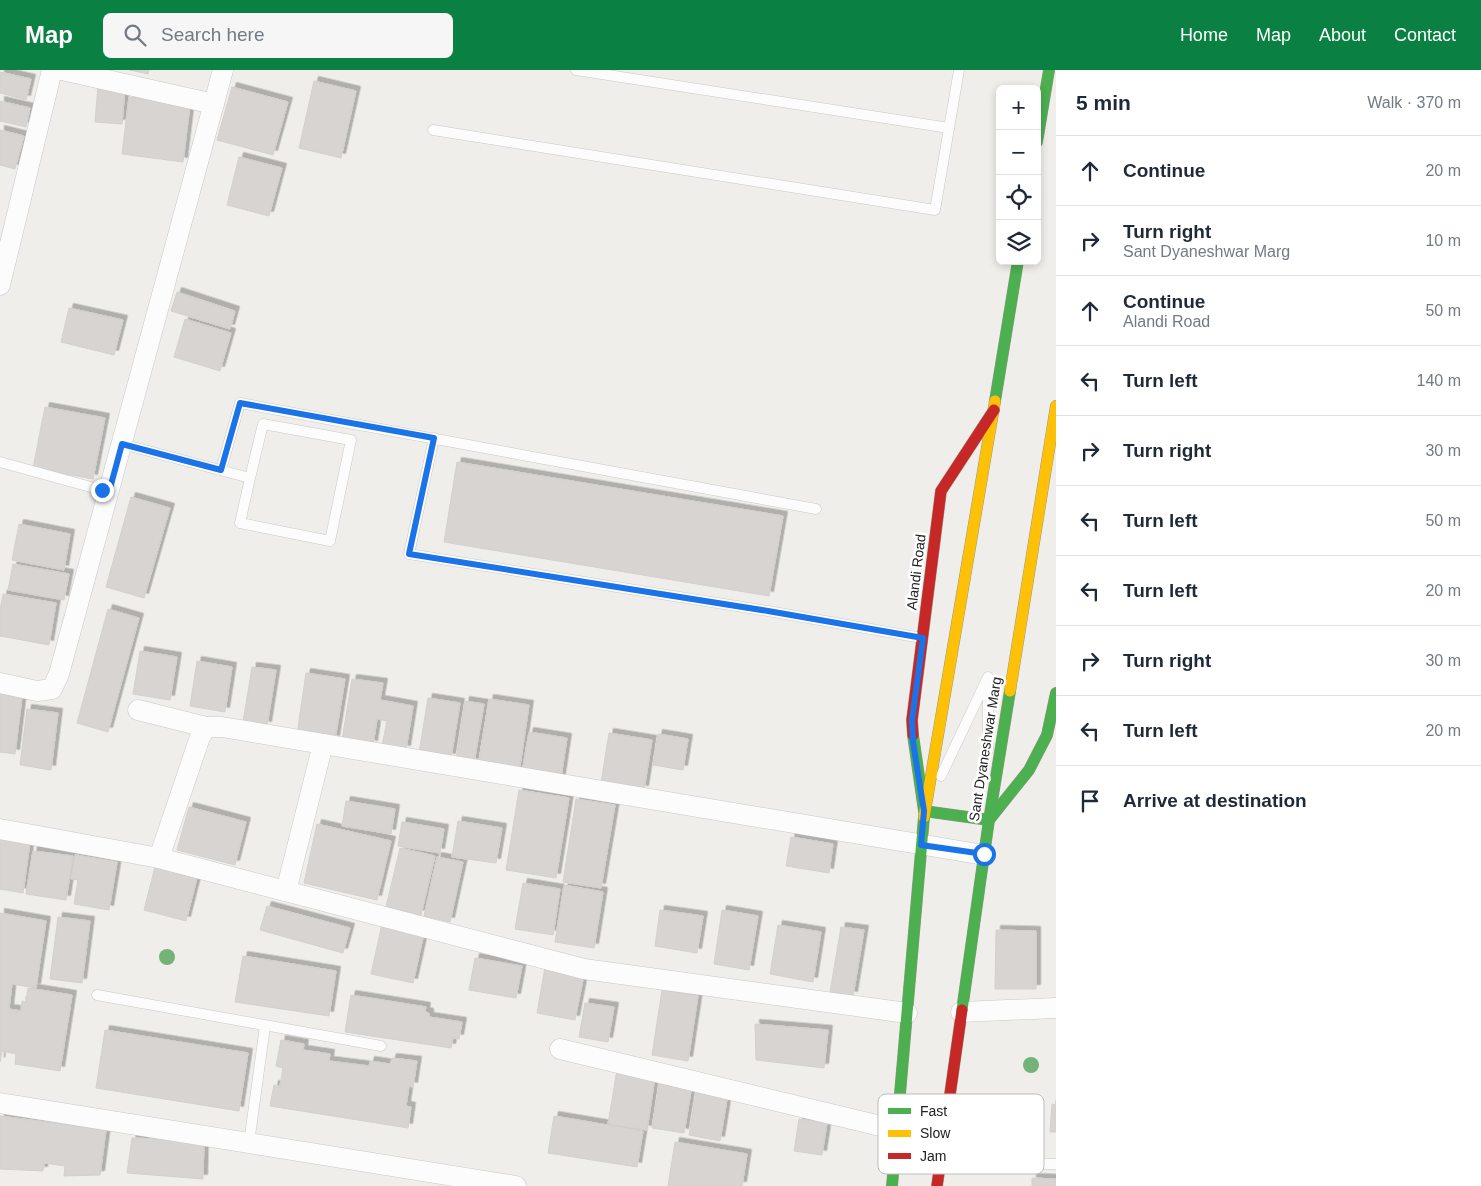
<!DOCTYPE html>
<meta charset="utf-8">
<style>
:root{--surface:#fff;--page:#f6f6f7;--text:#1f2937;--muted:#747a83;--line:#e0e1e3;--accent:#0b8043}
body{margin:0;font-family:Arial,sans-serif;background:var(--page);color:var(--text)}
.controls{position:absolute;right:15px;top:15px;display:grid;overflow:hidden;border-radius:8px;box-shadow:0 2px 8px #0003}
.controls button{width:45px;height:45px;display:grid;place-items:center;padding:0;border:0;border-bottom:1px solid var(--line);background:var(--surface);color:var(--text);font:25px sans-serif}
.stop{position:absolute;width:15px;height:15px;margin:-11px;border:4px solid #1a73e8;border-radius:50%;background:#fff}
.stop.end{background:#1a73e8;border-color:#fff;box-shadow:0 1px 5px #0008}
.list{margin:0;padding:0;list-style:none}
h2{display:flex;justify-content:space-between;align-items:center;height:65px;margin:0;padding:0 20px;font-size:21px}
h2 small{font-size:16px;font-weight:400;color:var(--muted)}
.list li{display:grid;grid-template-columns:32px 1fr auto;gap:15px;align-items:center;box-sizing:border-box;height:70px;padding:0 20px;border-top:1px solid var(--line)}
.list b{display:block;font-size:19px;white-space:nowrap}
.list p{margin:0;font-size:16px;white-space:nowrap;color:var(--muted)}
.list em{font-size:16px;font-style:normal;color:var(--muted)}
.icon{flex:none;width:28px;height:28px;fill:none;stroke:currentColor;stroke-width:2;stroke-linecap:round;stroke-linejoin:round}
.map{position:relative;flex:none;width:1056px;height:1116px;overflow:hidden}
header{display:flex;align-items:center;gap:30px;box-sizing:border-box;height:70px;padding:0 25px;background:var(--accent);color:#fff}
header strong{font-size:24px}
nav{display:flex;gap:28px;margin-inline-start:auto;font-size:18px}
.search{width:350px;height:45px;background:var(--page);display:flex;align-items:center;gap:12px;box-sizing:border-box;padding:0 18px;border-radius:8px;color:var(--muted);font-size:19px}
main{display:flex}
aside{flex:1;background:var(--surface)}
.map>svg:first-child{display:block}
</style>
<header>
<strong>Map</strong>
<div class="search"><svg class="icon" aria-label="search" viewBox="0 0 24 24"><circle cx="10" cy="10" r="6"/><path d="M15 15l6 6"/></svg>Search here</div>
<nav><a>Home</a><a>Map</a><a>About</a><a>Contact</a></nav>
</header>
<main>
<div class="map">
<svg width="1056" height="1116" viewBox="0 0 1056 1116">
<defs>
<filter id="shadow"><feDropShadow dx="4.5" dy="-4.5" stdDeviation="0" flood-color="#0004"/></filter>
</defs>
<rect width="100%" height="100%" fill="#f0eeeb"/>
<g fill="#d7d4d2" stroke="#d3d0cc" filter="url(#shadow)">
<path d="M130,0h19l-1,4z"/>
<path d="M0,2l31,7 -5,21 -26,-7z"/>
<path d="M314,11l42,10 -15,67 -42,-10z"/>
<path d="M98,15l27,3 -3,36 -27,-2z"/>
<path d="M232,17l56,15 -15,53 -56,-15z"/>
<path d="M129,27l61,8 -7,57 -61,-8z"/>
<path d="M0,31l30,7 -4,19 -26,-6z"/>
<path d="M0,60l24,6 -9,33 -15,-4z"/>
<path d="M239,87l43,11 -13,48 -42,-11z"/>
<path d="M177,222l58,19 -5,18 -59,-18z"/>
<path d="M69,238l54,12 -9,35 -53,-13z"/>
<path d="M185,249l46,14 -11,38 -46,-14z"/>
<path d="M45,337l60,11 -12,61 -60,-11z"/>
<path d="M457,392l326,54 -14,80 -325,-54z"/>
<path d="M131,427l39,11 -26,90 -38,-11z"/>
<path d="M19,454l51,10 -6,36 -52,-10z"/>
<path d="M13,494l56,10 -5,26 -56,-10z"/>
<path d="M3,524l53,9 -7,42 -49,-9v-26z"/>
<path d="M108,539l31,9 -31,114 -31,-9z"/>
<path d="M140,581l37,6 -7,43 -37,-6z"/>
<path d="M197,591l35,6 -7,45 -35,-6z"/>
<path d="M252,597l24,3 -9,56 -24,-4z"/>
<path d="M306,603l39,6 -10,61 -38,-6z"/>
<path d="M352,609l31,4 -3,17 33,6 -7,44 -24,-4 5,-25 -10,-2 -4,26 -31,-5z"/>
<path d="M0,624l22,3 -7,57 -15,-2z"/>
<path d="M428,628l32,5 -9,55 -32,-5z"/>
<path d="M489,629l40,6 -10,68 -41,-6z"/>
<path d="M465,631l19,3 -10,59 -18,-3z"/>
<path d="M27,639l31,4 -7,57 -31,-5z"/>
<path d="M529,662l38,6 -7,46 -39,-6z"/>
<path d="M609,663l43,7 -8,50 -43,-7z"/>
<path d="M658,664l30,5 -5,31 -30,-5z"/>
<path d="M519,720l50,8 -13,80 -50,-8z"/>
<path d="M576,729l39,6 -14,83 -38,-6z"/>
<path d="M346,731l49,8 -4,25 -49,-8z"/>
<path d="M189,737l57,15 -11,43 -58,-15z"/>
<path d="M458,751l44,7 -6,35 -44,-6z"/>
<path d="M402,752l42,7 -4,24 -42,-7z"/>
<path d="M317,754l74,17 -14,59 -73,-17z"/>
<path d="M791,767l42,7 -4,29 -43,-7z"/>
<path d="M0,768l30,4 -7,51 -23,-4z"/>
<path d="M400,778l35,8 -14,59 -35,-8z"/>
<path d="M33,781l40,5 -7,44 -40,-6z"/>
<path d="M75,785l42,7 -8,48 -35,-6 4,-24 -7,-1z"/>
<path d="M437,787l26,5 -13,60 -26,-6z"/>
<path d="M156,793l42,11 -12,47 -42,-11z"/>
<path d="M523,813l37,6 -7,46 -38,-6z"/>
<path d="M564,815l39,7 -9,56 -39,-6z"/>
<path d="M267,836l83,22 -7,25 -83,-23z"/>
<path d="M660,840l43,6 -6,37 -42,-7z"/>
<path d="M722,840l36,6 -9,54 -35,-6z"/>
<path d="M0,843l46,8 -10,67 -24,-4 -3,25 12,2 1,-10 4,1 2,-14 44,7 -12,76 -45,-7 1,-10 -14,-3 -2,11z"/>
<path d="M58,847l32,4 -8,62 -32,-4z"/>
<path d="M382,854l42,9 -11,50 -42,-9z"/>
<path d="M778,855l43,7 -8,50 -43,-8z"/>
<path d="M841,857l23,3 -11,66 -23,-4z"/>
<path d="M996,860l40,1v58h-41z"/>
<path d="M243,886l93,15 -7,45 -94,-14z"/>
<path d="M475,888l47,8 -6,32 -47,-8z"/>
<path d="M545,897l39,7 -9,46 -38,-7z"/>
<path d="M662,920l36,6 -10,65 -36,-6z"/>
<path d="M351,925l75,12 -1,5 4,1v4l33,5 -3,17 -6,-1 -2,10 -106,-16z"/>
<path d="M585,933l29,4 -6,35 -29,-5z"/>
<path d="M755,954l73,6 -4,38 -68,-8z"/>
<path d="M105,960l143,23 -9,58 -143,-23z"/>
<path d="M281,970l23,4 -1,6 27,4 -1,7 40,5 1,-5 20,3 2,-6 25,3 -4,26 -4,-1 -3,20 5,1 -3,21 -138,-22 4,-21 6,1 3,-18 -7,-2z"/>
<path d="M617,1000l38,7 -8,53 -39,-6z"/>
<path d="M660,1009l32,6 -8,48 -32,-5z"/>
<path d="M697,1017l31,6 -8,48 -31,-6z"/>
<path d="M1052,1034l4,1v27h-6z"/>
<path d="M0,1046l106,14 -6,45 -36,1 1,-10 -21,-3 -1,8 -43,-2z"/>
<path d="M554,1046l89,15 -6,36 -89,-14z"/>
<path d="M799,1049l28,4 -5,32 -28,-4z"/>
<path d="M132,1068l72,3 -1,38 -76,-6z"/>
<path d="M675,1072l72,12 -5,32h-74z"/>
<path d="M1032,1108l24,1v7h-24z"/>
</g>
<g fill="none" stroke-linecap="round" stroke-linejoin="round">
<defs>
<g id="lane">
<path d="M576,0l373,58"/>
<path d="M433,60l502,80 24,-140"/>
<path d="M434,368l-25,116 359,57 154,27"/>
<path d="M122,374l128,34 -10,45 90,18 21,-101 -88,-16 -13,54"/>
<path d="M0,392l109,30"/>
<path d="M221,400l19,-67 576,106"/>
<path d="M941,706l47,-99v73"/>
<path d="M97,925l284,51"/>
<path d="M249,1073l16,-117"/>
<path d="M942,1093l114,1"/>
</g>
<g id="street">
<path d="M62,0l152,34"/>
<path d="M0,215l52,-215"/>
<path d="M0,613l37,8 15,-2 7,-15 164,-604"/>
<path d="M138,640l68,17"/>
<path d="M0,759l159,29 425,111 323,44"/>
<path d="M159,788l41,-121 6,-10h16l762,128"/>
<path d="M286,821l37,-147"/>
<path d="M961,942l95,-4"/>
<path d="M560,979l337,81"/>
<path d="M0,1033l516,83"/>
</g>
<g id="fast">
<path d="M1037,72l12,-72"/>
<path d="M995,331l23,-140"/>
<path d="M913,665l11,76 65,9 40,-50 18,-35 9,-42"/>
<path d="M962,940l27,-190 21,-129"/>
<path d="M892,1116l32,-369"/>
</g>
<g id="slow">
<path d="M1010,621l46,-285"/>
<path d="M924,747l71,-416"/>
</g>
<g id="jam">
<path d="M913,665l-1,-15 29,-229 53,-81"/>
<path d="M937,1116l25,-176"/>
</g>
</defs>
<use href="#lane" stroke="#c9c8c7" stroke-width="11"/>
<use href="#street" stroke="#c9c8c7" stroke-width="21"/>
<use href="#fast" stroke="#999a82" stroke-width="12"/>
<use href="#slow" stroke="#999a82" stroke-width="12"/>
<use href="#jam" stroke="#999a82" stroke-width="12"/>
<use href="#lane" stroke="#fdfcfc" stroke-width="10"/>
<use href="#street" stroke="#fdfcfc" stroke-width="20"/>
<use href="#fast" stroke="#4caf50" stroke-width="11"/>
<use href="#slow" stroke="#ffc107" stroke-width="11"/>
<use href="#jam" stroke="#c62828" stroke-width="11"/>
</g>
<g fill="#73b476">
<circle cx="167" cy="887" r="8"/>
<circle cx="1031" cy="995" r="8"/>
</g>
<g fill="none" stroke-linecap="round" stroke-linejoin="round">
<path stroke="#1a73e8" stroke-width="6" d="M102,420l7,2 13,-48 99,26 19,-67 194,35 -25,116 359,57 155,27 -11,82 1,22 11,69 -3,34 63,9"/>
</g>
<g text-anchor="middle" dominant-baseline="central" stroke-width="5" stroke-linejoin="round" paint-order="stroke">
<g font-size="14" fill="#222" stroke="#fff">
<text transform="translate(916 502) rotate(-83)">Alandi Road</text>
<text transform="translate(985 679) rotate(-81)">Sant Dyaneshwar Marg</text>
</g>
</g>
<rect x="878" y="1024" width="166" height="80" rx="8" fill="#fff" stroke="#bdbdbd" stroke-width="1"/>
<rect x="888" y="1038" width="23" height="6" fill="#4caf50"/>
<rect x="888" y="1060" width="23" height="7" fill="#ffc107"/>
<rect x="888" y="1083" width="23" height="6" fill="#c62828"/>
<g font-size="14" fill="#222">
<text x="920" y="1046">Fast</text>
<text x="920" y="1068">Slow</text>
<text x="920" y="1091">Jam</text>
</g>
</svg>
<div class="controls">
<button>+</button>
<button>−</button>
<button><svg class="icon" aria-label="locate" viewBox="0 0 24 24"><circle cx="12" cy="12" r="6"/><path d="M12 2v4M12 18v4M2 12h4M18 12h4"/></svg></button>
<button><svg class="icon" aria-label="layers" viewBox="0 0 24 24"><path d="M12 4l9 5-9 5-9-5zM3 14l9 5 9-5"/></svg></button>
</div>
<div class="stop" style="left:984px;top:784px"></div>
<div class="stop end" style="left:102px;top:420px"></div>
</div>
<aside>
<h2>5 min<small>Walk · 370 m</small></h2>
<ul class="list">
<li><svg class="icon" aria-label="ahead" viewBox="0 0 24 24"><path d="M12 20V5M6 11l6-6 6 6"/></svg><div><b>Continue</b></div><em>20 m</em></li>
<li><svg class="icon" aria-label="right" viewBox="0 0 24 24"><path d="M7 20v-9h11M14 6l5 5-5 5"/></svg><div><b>Turn right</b><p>Sant Dyaneshwar Marg</p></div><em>10 m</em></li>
<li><svg class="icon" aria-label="ahead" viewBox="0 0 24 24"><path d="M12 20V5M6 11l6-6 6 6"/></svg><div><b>Continue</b><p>Alandi Road</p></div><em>50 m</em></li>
<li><svg class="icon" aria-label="left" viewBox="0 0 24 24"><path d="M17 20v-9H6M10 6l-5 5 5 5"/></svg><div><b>Turn left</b></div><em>140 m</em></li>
<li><svg class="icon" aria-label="right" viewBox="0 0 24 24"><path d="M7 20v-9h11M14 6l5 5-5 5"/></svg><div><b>Turn right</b></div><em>30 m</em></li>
<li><svg class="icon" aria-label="left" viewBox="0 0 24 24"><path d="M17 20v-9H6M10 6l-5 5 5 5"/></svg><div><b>Turn left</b></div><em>50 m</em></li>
<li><svg class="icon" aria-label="left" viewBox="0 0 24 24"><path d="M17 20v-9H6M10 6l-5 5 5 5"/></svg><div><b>Turn left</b></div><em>20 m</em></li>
<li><svg class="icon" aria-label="right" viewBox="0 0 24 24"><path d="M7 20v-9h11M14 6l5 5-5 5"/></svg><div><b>Turn right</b></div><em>30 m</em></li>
<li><svg class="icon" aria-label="left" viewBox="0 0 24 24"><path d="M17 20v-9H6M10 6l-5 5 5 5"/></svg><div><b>Turn left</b></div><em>20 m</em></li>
<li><svg class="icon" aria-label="arrive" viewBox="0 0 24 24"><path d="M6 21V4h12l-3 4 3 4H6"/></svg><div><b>Arrive at destination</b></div></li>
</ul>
</aside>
</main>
